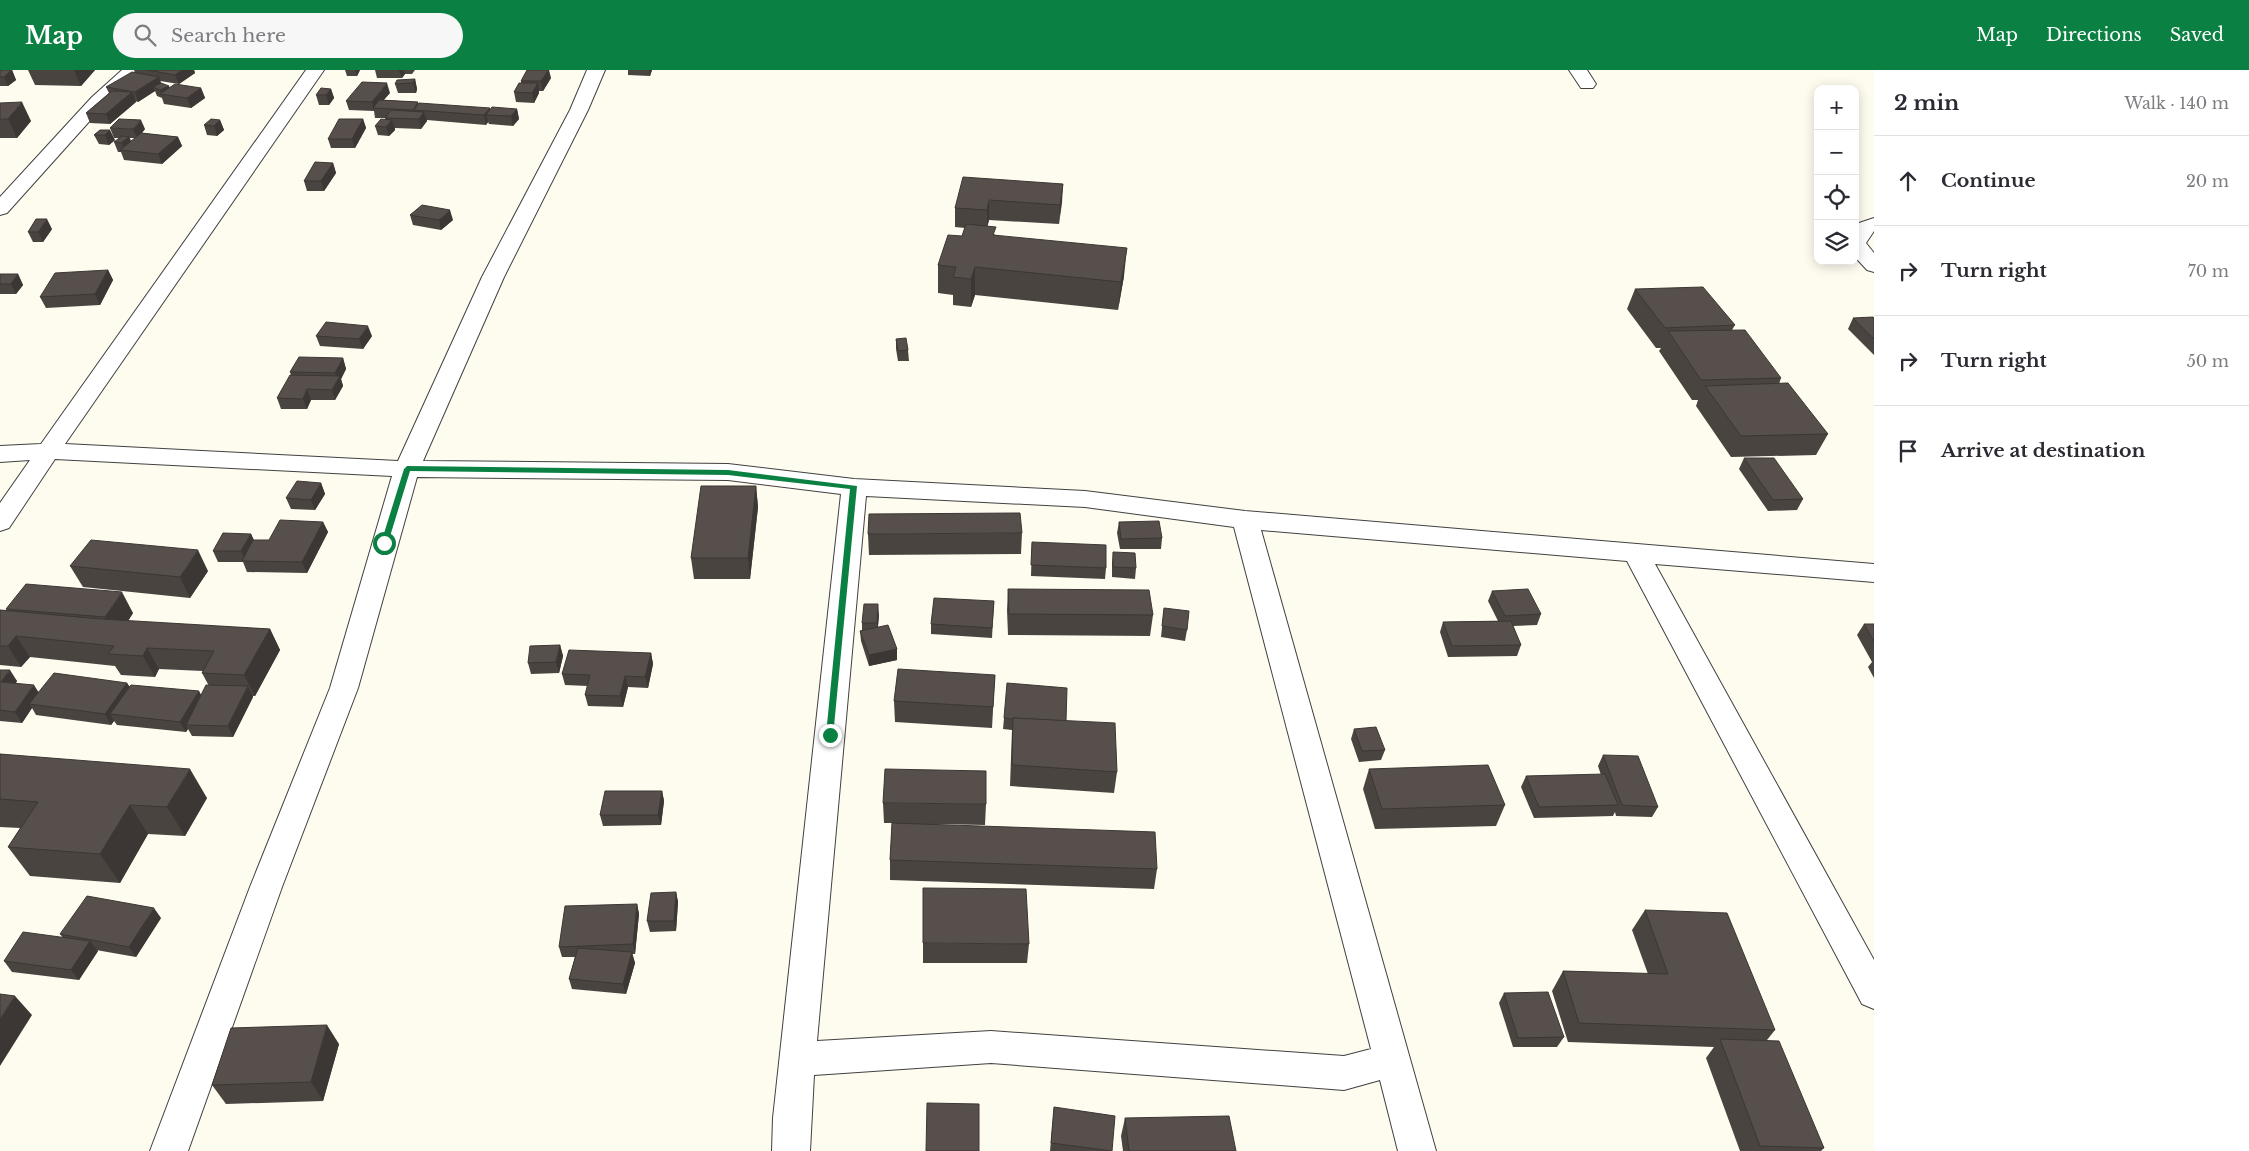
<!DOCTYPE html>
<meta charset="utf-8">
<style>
:root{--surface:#fff;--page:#f7f7f7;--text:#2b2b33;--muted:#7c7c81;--line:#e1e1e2;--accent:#0b8043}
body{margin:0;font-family:"Libre Baskerville",serif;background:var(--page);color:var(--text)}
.controls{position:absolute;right:15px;top:15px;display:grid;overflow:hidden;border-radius:10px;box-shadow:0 2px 12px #0003}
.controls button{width:45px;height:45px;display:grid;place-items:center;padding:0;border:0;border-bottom:1px solid var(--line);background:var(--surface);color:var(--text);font:25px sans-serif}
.stop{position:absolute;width:15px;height:15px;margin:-11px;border:4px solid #0b8043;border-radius:50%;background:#fff}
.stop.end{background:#0b8043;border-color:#fff;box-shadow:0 1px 5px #0008}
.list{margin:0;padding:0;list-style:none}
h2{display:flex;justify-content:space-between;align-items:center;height:65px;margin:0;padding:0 20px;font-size:21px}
h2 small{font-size:16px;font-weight:400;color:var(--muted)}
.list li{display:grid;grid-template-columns:32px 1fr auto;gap:15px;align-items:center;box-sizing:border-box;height:90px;padding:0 20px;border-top:1px solid var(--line)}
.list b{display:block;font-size:19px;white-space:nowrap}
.list em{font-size:16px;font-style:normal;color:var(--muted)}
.icon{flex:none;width:28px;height:28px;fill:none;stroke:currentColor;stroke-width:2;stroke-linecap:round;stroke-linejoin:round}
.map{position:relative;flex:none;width:1874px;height:1081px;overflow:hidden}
header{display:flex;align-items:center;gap:30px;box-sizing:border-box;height:70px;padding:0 25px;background:var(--accent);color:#fff}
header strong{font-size:24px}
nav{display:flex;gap:28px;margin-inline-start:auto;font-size:18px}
.search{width:350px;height:45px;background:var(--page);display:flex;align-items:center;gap:12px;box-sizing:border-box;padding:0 18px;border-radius:28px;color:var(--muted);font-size:19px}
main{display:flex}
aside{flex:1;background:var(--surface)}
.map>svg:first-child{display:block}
</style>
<header>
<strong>Map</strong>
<div class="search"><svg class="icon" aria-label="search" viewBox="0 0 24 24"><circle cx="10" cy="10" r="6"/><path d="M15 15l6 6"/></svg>Search here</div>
<nav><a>Map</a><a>Directions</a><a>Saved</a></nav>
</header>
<main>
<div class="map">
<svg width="1874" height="1081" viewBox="0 0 1874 1081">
<rect width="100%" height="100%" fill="#fefbef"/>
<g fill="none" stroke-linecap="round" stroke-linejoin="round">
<defs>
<g id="minor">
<path d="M122,0h19l-37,35 -97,108 -7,2v-18l92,-100z"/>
<path d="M306,0h18l-259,374 333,17 84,-184 88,-167 17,-40h18l-17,40 -84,167 -81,184 305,3 126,15 231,12 160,20 629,53v18l-219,-18 219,396v49l-12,-5 -235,-443 -366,-31 175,621h-38l-18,-71 -36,10 -353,-27 -177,12 -4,76h-38l1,-33 68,-624 -113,-14 -311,-3 -59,211 -76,199 -94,264h-38l100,-264 80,-199 62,-212 -337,-17 -46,69 -9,3v-28l30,-43 -30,2v-16l41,-2zM866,426l219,11 149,20 137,522 -27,7 -353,-25 -174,10z"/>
<path d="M1874,148v13l-8,12 8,10v19l-7,-2 -12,-13v-29l4,-5z"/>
</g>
<path id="tertiary" d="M1569,0h18l9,14 -3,4h-12z"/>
</defs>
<use href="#minor" stroke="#414141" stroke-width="2"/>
<use href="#tertiary" stroke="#414141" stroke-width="2"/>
<use href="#minor" fill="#fff" fill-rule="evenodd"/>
<use href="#tertiary" fill="#fff" fill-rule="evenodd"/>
</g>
<g fill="#4a4440" fill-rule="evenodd">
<path d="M0,0h12l4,10 -8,6h-8z"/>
<path d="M28,0h67l-14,16 -46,-1z"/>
<path d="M134,0h60l1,3 -16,11 -19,-3 1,2 9,5h31l4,10 -14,10 -27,-4 -2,-6 -5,-2 -2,-5 -17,11 -3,-1 1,1 -26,22 -20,-1 -4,-10 23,-20 -3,-6 29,-14z"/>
<path d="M345,0h15l-3,6h-10z"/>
<path d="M375,0h40l-3,4h-7l-3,4h-25z"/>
<path d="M628,0h24l-2,6 -22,-1z"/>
<path d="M551,8l-8,13h-4v2l-5,10 -18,-1 -2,-10 7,-9v-2z"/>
<path d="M415,9l2,10 -1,4h-18l-3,-9z"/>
<path d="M331,19l3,9 -5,7h-10l-3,-10z"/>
<path d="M390,23l-7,7 35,2v2l72,6 27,-1 2,10 -6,7 -24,-2 -1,-2 -2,3 -59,-5v1l-6,8 -26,-1v2l-6,6 -11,-1 -3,-9 11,-6 -1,-2h-10l-1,-7 -25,-1 -3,-9z"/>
<path d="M0,33l31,18 -14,17h-17z"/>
<path d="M363,49l3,9 -11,20h-24l-3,-9z"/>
<path d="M220,50l4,10 -7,6 -10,-1 -3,-10z"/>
<path d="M110,58l35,1 -3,4 36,4 4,9 -20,18 -38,-4 -3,-8h-3l-4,-10 6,-4h-6zM130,68h5l-4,4z"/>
<path d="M100,60l15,10 -6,5 -10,-1 -5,-9z"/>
<path d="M333,93l3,10 -12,18h-17l-3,-10z"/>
<path d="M1063,114l-4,40 -70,-4 -2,6 8,9 129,41 -6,34 -143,-15 -4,12 -18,-2v-10l-15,-2v-28l24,-29 3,-8 -10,-1v-19z"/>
<path d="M410,145l43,5 -12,10 -28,-5z"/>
<path d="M52,159l-9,13h-10l-5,-10z"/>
<path d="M108,200l5,10 -13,25 -54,3 -6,-11z"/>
<path d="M0,204h18l5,11 -7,9h-16z"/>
<path d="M1635,219l100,36 -3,5 49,48 -2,6 49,50 -12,21 -85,2 -35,-51 2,-6h-6l-33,-49 2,-3h-5l-29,-39z"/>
<path d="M1853,248h21v37l-26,-26z"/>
<path d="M316,266h56l-9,13 -43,-3z"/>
<path d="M896,269l12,11 1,11h-11l-2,-12z"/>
<path d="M343,288l3,11 -5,10 2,7 -8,14h-24l-4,9h-26l-4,-11 14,-23 -1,-3z"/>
<path d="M1744,388l59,41 -6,11 -29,1 -29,-42z"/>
<path d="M321,413l4,11 -10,16 -24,-1 -5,-11z"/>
<path d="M756,416l2,21 -8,72h-56l-3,-21z"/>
<path d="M323,452l5,10 -21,41 -60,-1 -4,-10h-25l-5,-11 38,-17 3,6h15z"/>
<path d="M1119,452l43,16 -1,11h-41l-3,-16z"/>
<path d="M1022,463l-1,21 -152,1 -1,-21z"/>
<path d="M1032,472l74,26 -1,11 -74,-3z"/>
<path d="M1113,482l23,16 -1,11 -23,-2v-14z"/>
<path d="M70,496l138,5 -18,27 -107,-11z"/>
<path d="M1008,519l145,26 -3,21 -142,-1 -1,-25z"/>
<path d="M1492,521l49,23 -4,11 -24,1 8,19 -4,11 -69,1 -8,-25 3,-10 55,-1 -10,-20z"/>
<path d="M994,531l-2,37 -61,-4v-10z"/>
<path d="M1164,538l23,22 -2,11 -24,-4z"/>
<path d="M6,539l127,4 -5,8 142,8 10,21 -25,46h-2v1l-20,40 -41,-1 -4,-7 -2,3 -69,-7 -3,-4 -3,4 -75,-10 -4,-7 -10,15 -22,-2v-51l17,11 -1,2 23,9 88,-9 2,3 72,9 8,-9 -7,-13 1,-2 -44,-2 -4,8 -34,-2 -6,-9 -85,-9 -9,10 -21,-2v-55l7,1z"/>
<path d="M879,545l-1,12 19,22v11l-28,6 -8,-25 -1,-10 2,-1v-7z"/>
<path d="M1864,554h10v54l-6,-11 4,-5 -15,-27z"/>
<path d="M560,575l3,11 -4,17 -28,1 -3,-11z"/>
<path d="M651,583l2,11 -5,24 -20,-1 -5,20 -35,-1 -3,-11 3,-9 -23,-1 -3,-11z"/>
<path d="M995,605l-3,53 -97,-6 -1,-21z"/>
<path d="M1004,648l62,3 51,51 -3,21 -104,-7 2,-56 -9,-1z"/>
<path d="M1354,659l31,21 -4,10 -22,2 -8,-23z"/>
<path d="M0,684l207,44 -22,38 -37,-2 -28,49 -90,-7 -22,-29 12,-19 -20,-1z"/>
<path d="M1603,685l55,52 -6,10 -36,-1 -1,-4 -2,4 -79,2 -13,-31 5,-11 75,-1 -3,-9z"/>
<path d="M1369,699l136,36 -9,21 -121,3 -12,-40z"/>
<path d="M662,721l2,10 -3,24 -58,1 -3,-11z"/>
<path d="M883,733l103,1 -1,21 -51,-1 223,45 -3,20 -264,-9v-20l2,-37h-8z"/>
<path d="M676,822l2,10 -2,29 -26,1 -3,-11z"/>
<path d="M637,834l2,10 -4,40h-3l3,9 -9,31 -54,-5 -3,-10 6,-22h-13l-3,-10z"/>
<path d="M1645,840l130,120 -8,10 57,108 -3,3h-81l-34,-93 8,-11 -146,-5 -16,-51 11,-20 85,3 -16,-44z"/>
<path d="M161,848l-25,39 -40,-7 2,1 -19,29 -67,-8 -8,-11 59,-23 -3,-4z"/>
<path d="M923,873l106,1 -2,19h-104z"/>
<path d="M1504,923l60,44 -7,10h-44l-14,-44z"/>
<path d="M339,974l-16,57 -97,3 -14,-19z"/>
<path d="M1054,1037l58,44h-62z"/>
<path d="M1125,1048l111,33h-113l-2,-15z"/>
</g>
<g fill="#3c3734">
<path d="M12,0l4,10 -8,6 -4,-9z"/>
<path d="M74,0h21l-14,16z"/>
<path d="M182,0h12l1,3 -16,11 -4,-9z"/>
<path d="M355,0h5l-3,6z"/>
<path d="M399,0h5l1,4 -3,4z"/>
<path d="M548,0h1l2,8 -8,13 -2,-10z"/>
<path d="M649,0h3l-2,6z"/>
<path d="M159,7l3,9 -9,1 2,4 -17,11 -3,-10z"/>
<path d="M415,9l2,10 -1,4 -3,-10z"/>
<path d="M387,13l3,10 -13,15h-4l-1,-6z"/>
<path d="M538,13l1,10 -5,10 -2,-10z"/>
<path d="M169,16l4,9 -11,-1 -2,-4z"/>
<path d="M201,18l4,10 -14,10 -4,-10z"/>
<path d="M331,19l3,9 -5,7 -3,-10z"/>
<path d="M132,22l4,10 -26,22 -4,-10z"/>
<path d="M22,32l9,19 -14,17 -9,-19z"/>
<path d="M490,38l1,7h-5l2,7 -2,3 -2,-10z"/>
<path d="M517,39l2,10 -6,7 -2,-10z"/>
<path d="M424,42l3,9 -6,8 -2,-10z"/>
<path d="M363,49l3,9 -11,20 -3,-9z"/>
<path d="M141,50l4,9 -8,9 -4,-9z"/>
<path d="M220,50l4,10 -7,6 -3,-10z"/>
<path d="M392,50l3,10 -6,6 -3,-9z"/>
<path d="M110,60l5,10 -6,5 -4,-10z"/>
<path d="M129,67l4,9 -8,5 -4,-8z"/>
<path d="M178,67l4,9 -20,18 -4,-10z"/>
<path d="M333,93l3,10 -12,18 -3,-10z"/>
<path d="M1063,114l-1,19 -3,21 1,-19z"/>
<path d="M989,130v20l-2,9v-19z"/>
<path d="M450,140l3,10 -12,10 -2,-10z"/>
<path d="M47,149l5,10 -9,13 -5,-10z"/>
<path d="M1127,178l-3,28 -6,34 3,-28z"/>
<path d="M975,197v28l-4,12v-28z"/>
<path d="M108,200l5,10 -13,25 -5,-11z"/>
<path d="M18,204l5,11 -7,9 -5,-10z"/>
<path d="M368,256l4,10 -9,13 -4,-10z"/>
<path d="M343,288l3,11 -5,10 2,7 -8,14 -3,-10 5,-10 -2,-7z"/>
<path d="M307,319l4,11 -4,9 -4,-10z"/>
<path d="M321,413l4,11 -10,16 -4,-10z"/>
<path d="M756,416l2,21 -8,72 -2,-21z"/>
<path d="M323,452l5,10 -21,41 -5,-11z"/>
<path d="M251,464l5,11 -10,16 -5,-10z"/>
<path d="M198,480l10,21 -18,27 -10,-21z"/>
<path d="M122,522l11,21 -16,25 -12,-21z"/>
<path d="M878,534l1,11 -2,19v-11z"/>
<path d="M270,559l10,21 -25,46 -11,-21z"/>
<path d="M16,566l14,21 -9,10 -13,-21z"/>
<path d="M560,575l3,11 -4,17 -3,-11z"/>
<path d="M147,578l12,21 -4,8 -12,-21z"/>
<path d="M897,579v11l-28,6v-11z"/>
<path d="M651,583l2,11 -5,24 -3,-11z"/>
<path d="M10,600l7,11 -9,12 -7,-11z"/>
<path d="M625,606l3,11 -5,20 -3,-11z"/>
<path d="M127,613l7,11 -24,20 4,7 -3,4 -6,-11z"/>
<path d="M34,615l7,11 -12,8 3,4 -10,15 -7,-11z"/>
<path d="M248,616l5,11 -20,40 -5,-11z"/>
<path d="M199,621l6,11 -19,23 2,4 -2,3 -6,-10z"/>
<path d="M190,699l17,29 -22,38 -18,-29z"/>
<path d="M662,721l2,10 -3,24 -3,-10z"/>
<path d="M130,735l18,29 -28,49 -20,-29z"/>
<path d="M676,822l2,10 -2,29 -2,-10z"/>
<path d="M637,834l2,10 -4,40 -2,-10z"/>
<path d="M154,838l7,10 -25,39 -7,-10z"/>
<path d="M90,871l8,10 -19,29 -8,-10z"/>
<path d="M632,882l3,11 -9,31 -3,-10z"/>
<path d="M15,926l17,19 -32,51v-47z"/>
<path d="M327,955l12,19 -16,57 -12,-19z"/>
</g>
<g fill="#564f4b" stroke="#3c3734">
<path d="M0,0h12l-8,7h-4z"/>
<path d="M148,0h34l-7,5z"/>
<path d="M527,0h21l-7,11h-20z"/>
<path d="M132,2l27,5 -24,15 -29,-5z"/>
<path d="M415,9l-2,4 -18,1 2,-4z"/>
<path d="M362,12l25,1 -15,19 -26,-1z"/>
<path d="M161,13l8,3 -9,4 -7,-3z"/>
<path d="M519,13h19l-6,10 -18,-1z"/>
<path d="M175,14l26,4 -14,10 -27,-4z"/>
<path d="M321,18l10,1 -5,6h-10z"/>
<path d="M112,21l20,1 -26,22 -20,-1z"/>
<path d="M379,30l39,2 -5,8 -40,-2z"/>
<path d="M22,32l-14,17h-8v-16z"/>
<path d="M419,33l71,5 -6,7 -70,-5z"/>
<path d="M492,37l25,2 -6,7 -25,-1z"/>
<path d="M391,40l33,2 -5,7 -34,-1z"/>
<path d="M119,49l22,1 -8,9 -23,-1z"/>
<path d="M211,49l9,1 -6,6 -10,-1z"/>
<path d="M339,49h24l-11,20h-24z"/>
<path d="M381,49l11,1 -6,7 -11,-1z"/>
<path d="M100,60h10l-5,5h-11z"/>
<path d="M141,63l37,4 -20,17 -38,-4z"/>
<path d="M122,66l7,1 -8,6 -7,-1z"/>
<path d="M315,92l18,1 -12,18h-17z"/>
<path d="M963,107l100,7 -3,21 -71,-5 -2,10 -32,-2z"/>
<path d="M422,135l28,5 -11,10 -29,-5z"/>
<path d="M36,149h11l-9,13h-10z"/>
<path d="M966,154l30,3 -3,8 134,13 -6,34 -146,-15 -4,12 -18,-2 3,-10 -18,-2 10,-30 14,1z"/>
<path d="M108,200l-13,24 -55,3 15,-24z"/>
<path d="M0,204h18l-7,10h-11z"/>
<path d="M1703,217l32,38 -70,3 -30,-39z"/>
<path d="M1873,247l1,1v21l-21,-21z"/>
<path d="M326,252l42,4 -9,13 -43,-3z"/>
<path d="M1745,260l36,48 -80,2 -33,-49z"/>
<path d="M906,268l2,12 -10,1 -2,-12z"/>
<path d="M299,287l44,1 -8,15 -45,-1z"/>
<path d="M290,305l50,1 -8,14 -25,-1 -4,10 -26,-1z"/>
<path d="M1788,313l40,51 -87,2 -36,-50z"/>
<path d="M1744,388h30l29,41 -30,1z"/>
<path d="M297,411l24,2 -10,17 -25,-2z"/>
<path d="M701,416h55l-8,72h-57z"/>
<path d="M1020,443l2,20 -154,1 1,-20z"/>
<path d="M280,450l43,2 -21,40 -60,-1 11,-21h16z"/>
<path d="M1159,451l3,17 -41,1 -2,-17z"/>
<path d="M223,463l28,1 -10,17h-28z"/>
<path d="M91,470l107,10 -18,27 -110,-11z"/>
<path d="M1032,472l74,3v23l-75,-3z"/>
<path d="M1113,482l22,1 1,15 -23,-1z"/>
<path d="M26,514l96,8 -17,25 -99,-8z"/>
<path d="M1008,519l141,1 4,25 -144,-1z"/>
<path d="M1528,519l13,25 -36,2 -13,-25z"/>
<path d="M934,528l60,3 -2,27 -61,-4z"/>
<path d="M864,534h14l-1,19h-15z"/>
<path d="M1164,538l25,3 -2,19 -25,-4z"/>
<path d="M0,540l101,9 169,10 -26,46 -42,-2 12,-22 -67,-3 -4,8 -35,-2 6,-8 -98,-10 -8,10h-8z"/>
<path d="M1511,551l10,24 -69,1 -9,-24z"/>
<path d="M1864,554h10v18z"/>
<path d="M888,555l9,24 -28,6 -9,-24z"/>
<path d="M560,575l-4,17 -28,1 2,-17z"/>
<path d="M569,580l82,3 -6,24 -20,-1 -5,20 -35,-1 5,-20 -28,-1z"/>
<path d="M898,599l97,6 -2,32 -99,-6z"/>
<path d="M0,600h10l-9,12 33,3 -19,27 -15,-2z"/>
<path d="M54,603l73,10 -22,31 -76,-10z"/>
<path d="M1007,613l60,5 -1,33 -53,-3v1l-9,-1z"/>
<path d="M131,615l68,6 -19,31 -70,-8z"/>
<path d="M206,615l42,1 -20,40 -42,-1z"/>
<path d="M1013,648l102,5 2,49 -105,-7z"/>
<path d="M1376,657l9,23 -23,1 -8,-22z"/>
<path d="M0,684l190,15 -23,38 -37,-2 -30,49 -92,-7 30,-45 -38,-3z"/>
<path d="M1603,685l35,1 20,51 -36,-2z"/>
<path d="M1488,695l17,40 -123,4 -13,-40z"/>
<path d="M885,699l101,2v33l-103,-1z"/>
<path d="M1605,704l13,31 -79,2 -13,-31z"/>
<path d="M605,721h57l-4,24h-58z"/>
<path d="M892,753l263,9 2,37 -267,-9z"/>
<path d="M923,818l103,1 3,55 -106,-1z"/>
<path d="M676,822l-2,29h-27l4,-28z"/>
<path d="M87,826l67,12 -25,39 -69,-13z"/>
<path d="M637,834l-4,40 -74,3 6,-41z"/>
<path d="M1645,840l82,3 48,117 -196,-7 -16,-52 105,3z"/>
<path d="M23,862l67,9 -19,29 -67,-9z"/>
<path d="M578,878l54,4 -9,32 -54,-5z"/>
<path d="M1548,922l16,45 -46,1 -14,-45z"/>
<path d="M0,924l15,2 -15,23z"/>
<path d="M327,955l-16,57 -99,3 19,-57z"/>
<path d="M1720,969l59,2 45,107 -64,-2z"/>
<path d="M927,1033l52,1v47h-53z"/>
<path d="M1054,1037l61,9 -3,35 -61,-8z"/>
<path d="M1229,1046l7,35h-107l-4,-33z"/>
</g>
<path fill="#0b8043" d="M407,396l321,4 129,16 -24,251 -3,1 -4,-3 24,-246 -122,-14 -318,-4 -22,72 -6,2 -1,-2 23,-74z"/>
</svg>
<div class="controls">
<button>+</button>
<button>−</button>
<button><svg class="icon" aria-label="locate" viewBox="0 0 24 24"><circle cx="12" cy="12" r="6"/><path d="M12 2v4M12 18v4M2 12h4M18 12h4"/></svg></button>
<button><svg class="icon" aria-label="layers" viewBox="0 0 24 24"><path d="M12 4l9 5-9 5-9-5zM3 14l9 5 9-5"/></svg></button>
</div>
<div class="stop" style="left:384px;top:473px"></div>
<div class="stop end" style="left:830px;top:665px"></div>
</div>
<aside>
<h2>2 min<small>Walk · 140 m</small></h2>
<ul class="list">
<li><svg class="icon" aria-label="ahead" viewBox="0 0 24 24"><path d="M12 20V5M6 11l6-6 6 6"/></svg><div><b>Continue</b></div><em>20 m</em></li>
<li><svg class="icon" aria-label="right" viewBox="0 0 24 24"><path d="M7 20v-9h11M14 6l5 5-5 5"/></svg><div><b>Turn right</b></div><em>70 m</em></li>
<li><svg class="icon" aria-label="right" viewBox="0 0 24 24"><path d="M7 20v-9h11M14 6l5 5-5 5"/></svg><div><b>Turn right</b></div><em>50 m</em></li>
<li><svg class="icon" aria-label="arrive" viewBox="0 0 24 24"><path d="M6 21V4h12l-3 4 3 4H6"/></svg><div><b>Arrive at destination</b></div></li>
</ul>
</aside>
</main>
